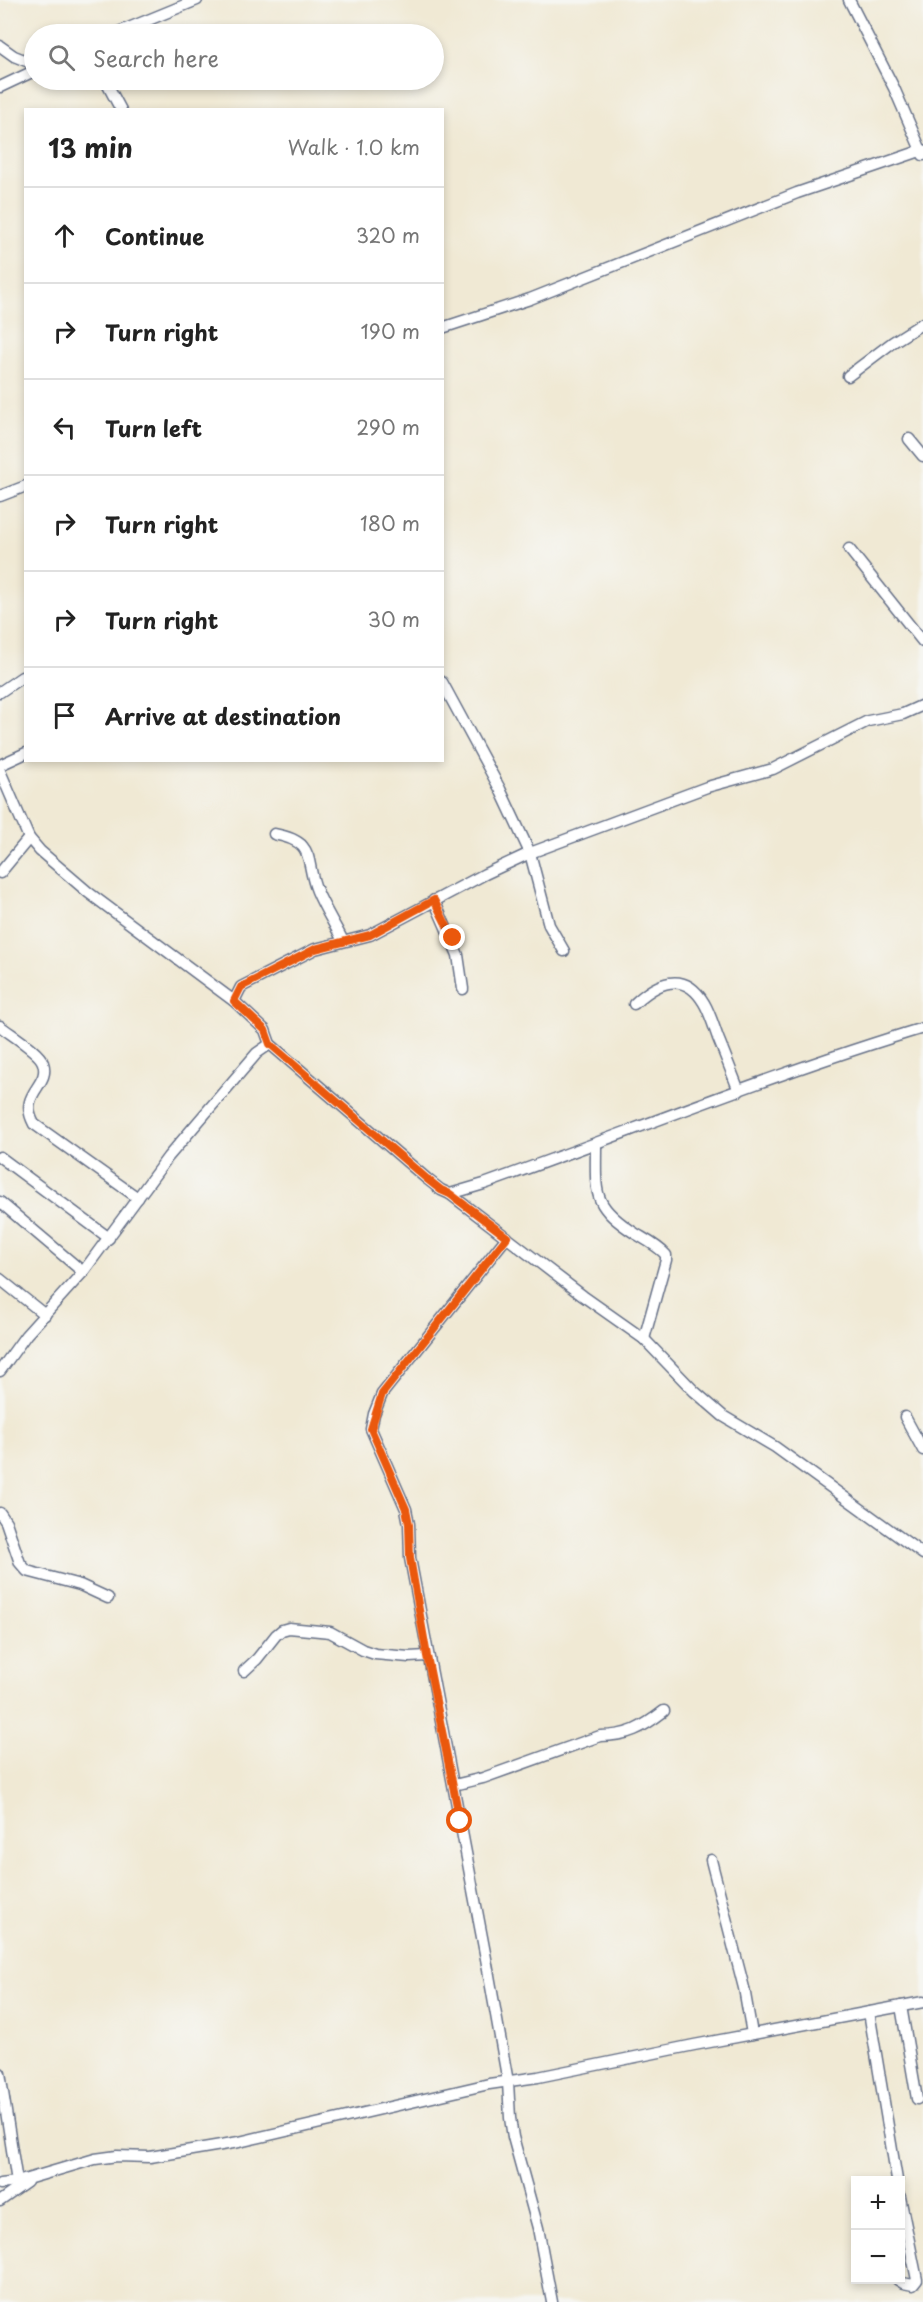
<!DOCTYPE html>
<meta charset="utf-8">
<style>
:root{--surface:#fff;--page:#f2f2f2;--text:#222;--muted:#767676;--line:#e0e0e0}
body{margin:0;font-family:"Playpen Sans",sans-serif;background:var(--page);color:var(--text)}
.controls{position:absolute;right:18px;bottom:18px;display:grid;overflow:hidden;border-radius:0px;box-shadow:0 3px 9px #0003}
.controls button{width:54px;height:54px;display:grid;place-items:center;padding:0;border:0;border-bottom:2px solid var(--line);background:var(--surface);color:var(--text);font:30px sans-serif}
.stop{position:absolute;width:18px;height:18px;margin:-14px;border:4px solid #ea580c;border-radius:50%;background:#fff}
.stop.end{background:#ea580c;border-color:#fff;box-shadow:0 2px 6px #0008}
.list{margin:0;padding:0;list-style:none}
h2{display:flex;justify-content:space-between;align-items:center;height:78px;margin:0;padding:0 24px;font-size:26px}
h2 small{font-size:20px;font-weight:400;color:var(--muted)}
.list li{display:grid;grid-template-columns:39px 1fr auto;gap:18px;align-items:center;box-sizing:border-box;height:96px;padding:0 24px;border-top:2px solid var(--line)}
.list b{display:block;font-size:22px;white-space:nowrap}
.list em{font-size:20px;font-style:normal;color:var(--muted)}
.icon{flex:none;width:33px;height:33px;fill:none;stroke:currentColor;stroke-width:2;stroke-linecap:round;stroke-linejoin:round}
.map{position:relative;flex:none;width:923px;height:2302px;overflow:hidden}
.search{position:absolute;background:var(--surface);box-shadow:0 3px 9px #0003;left:24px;top:24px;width:420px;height:66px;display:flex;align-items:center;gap:15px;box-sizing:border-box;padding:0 21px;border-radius:33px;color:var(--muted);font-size:22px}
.panel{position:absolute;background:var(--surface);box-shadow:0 3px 9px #0003;left:24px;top:108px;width:420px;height:654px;border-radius:0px}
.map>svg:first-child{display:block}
</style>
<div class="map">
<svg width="923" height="2302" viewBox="0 0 923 2302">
<rect width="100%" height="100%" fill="#f6f6f2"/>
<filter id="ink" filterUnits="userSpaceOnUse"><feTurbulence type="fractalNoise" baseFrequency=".0167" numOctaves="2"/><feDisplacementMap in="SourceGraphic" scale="12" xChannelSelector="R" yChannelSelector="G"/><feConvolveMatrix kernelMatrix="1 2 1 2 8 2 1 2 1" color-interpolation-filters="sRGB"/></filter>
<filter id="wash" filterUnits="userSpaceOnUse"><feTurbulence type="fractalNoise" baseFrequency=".008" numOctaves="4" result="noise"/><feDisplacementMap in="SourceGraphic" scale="24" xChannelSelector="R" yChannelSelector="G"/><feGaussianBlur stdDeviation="1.35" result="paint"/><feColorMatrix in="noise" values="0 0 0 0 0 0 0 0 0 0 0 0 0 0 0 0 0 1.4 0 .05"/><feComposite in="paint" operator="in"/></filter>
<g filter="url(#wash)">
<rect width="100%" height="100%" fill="#f0e9d4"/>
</g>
<g filter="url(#ink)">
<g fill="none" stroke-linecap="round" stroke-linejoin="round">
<defs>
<g id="minor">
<path d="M849,0l45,88 29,67"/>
<path d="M114,34l83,-34"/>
<path d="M0,46l14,10 20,8"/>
<path d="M105,80l16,30"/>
<path d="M0,87l34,-16"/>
<path d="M442,328l88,-29 267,-106 126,-43"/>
<path d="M848,376l45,-34 30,-19"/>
<path d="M909,439l14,17"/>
<path d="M0,496l26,-10"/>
<path d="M849,549l74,93"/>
<path d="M442,682l58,107 30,64 19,72 15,26"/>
<path d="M0,692l22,-15"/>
<path d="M0,765l26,-12"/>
<path d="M0,771l29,67 11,13 49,42 145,108 31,29 5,14 157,135 14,11 9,4 133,102 61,43 50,52 29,25 52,31 148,107"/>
<path d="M274,834c44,8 30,26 43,57 7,17 18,34 26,50"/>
<path d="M0,873l29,-35"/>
<path d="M434,900l24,55 5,34"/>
<path d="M234,1001l7,-14 74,-38 55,-14 115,-61 45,-21 177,-66 66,-18 95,-48 35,-7 20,-9"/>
<path d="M634,1004c22,-21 50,-35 70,-1 6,10 10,24 14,35 7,17 14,35 21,53"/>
<path d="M0,1026c10,8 40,26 43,37 8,23 -26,30 -9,61l104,74"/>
<path d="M596,1144c0,50 -5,61 40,90 10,6 22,12 30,21v5l-22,79"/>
<path d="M0,1157l109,81"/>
<path d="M450,1194l34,-10c146,-52 290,-111 439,-156"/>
<path d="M0,1202l83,70"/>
<path d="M507,1237l-125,157 -8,20 -3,15 35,80 3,15 1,34 75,395 23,129 2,36 3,19 25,91 14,74"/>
<path d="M0,1279l45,36"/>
<path d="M0,1371l26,-36 57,-63 85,-115 89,-104 13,-9"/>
<path d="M905,1417l18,33"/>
<path d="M0,1513l6,9 14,41 7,8 53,14 28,13"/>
<path d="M244,1671l13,-12 19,-24 6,-5 7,-2 41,4 33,18 12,4 34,3 18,-1"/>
<path d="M454,1785l29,-7 117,-42c28,0 42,-8 64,-25"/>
<path d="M711,1860l33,128 8,46"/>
<path d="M901,2006l16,93"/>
<path d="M869,2012l28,168"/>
<path d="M0,2073l17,109"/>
<path d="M0,2184l17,-2 78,-23 22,-3 33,1 89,-15 250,-58 49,-7 156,-32 229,-43"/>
<path d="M0,2201l27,-19"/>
<path d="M898,2280l5,3 10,2 4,-5 -17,-83"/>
</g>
</defs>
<use href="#minor" stroke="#667087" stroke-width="13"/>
<use href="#minor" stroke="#fff" stroke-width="10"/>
</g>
</g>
<g fill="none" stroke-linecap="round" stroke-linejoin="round" filter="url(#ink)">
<path stroke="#ea580c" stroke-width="8" d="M453,938l-19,-38 -64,35 -55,14 -74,38 -7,14 31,29 5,14 157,135 14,11 9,4 57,43 -125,157 -11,35 35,80 3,15 1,34 17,98 33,165"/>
</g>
</svg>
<div class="controls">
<button>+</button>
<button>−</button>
</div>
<div class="stop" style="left:460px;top:1821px"></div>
<div class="stop end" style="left:453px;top:938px"></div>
<div class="search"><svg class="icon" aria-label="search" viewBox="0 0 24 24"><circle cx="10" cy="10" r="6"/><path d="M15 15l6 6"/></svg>Search here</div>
<section class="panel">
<h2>13 min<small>Walk · 1.0 km</small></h2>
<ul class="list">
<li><svg class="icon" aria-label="ahead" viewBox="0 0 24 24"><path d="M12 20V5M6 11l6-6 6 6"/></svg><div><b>Continue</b></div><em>320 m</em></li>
<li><svg class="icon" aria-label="right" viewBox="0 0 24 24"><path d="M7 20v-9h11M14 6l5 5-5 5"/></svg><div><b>Turn right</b></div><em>190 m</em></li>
<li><svg class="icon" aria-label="left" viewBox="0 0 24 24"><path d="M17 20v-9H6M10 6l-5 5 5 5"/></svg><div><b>Turn left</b></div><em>290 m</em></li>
<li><svg class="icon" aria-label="right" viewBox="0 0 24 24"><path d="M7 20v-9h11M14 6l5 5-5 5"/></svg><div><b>Turn right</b></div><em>180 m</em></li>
<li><svg class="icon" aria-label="right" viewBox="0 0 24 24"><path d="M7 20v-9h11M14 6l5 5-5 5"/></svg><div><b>Turn right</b></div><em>30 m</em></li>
<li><svg class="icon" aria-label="arrive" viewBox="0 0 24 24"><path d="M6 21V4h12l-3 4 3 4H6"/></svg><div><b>Arrive at destination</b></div></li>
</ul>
</section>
</div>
